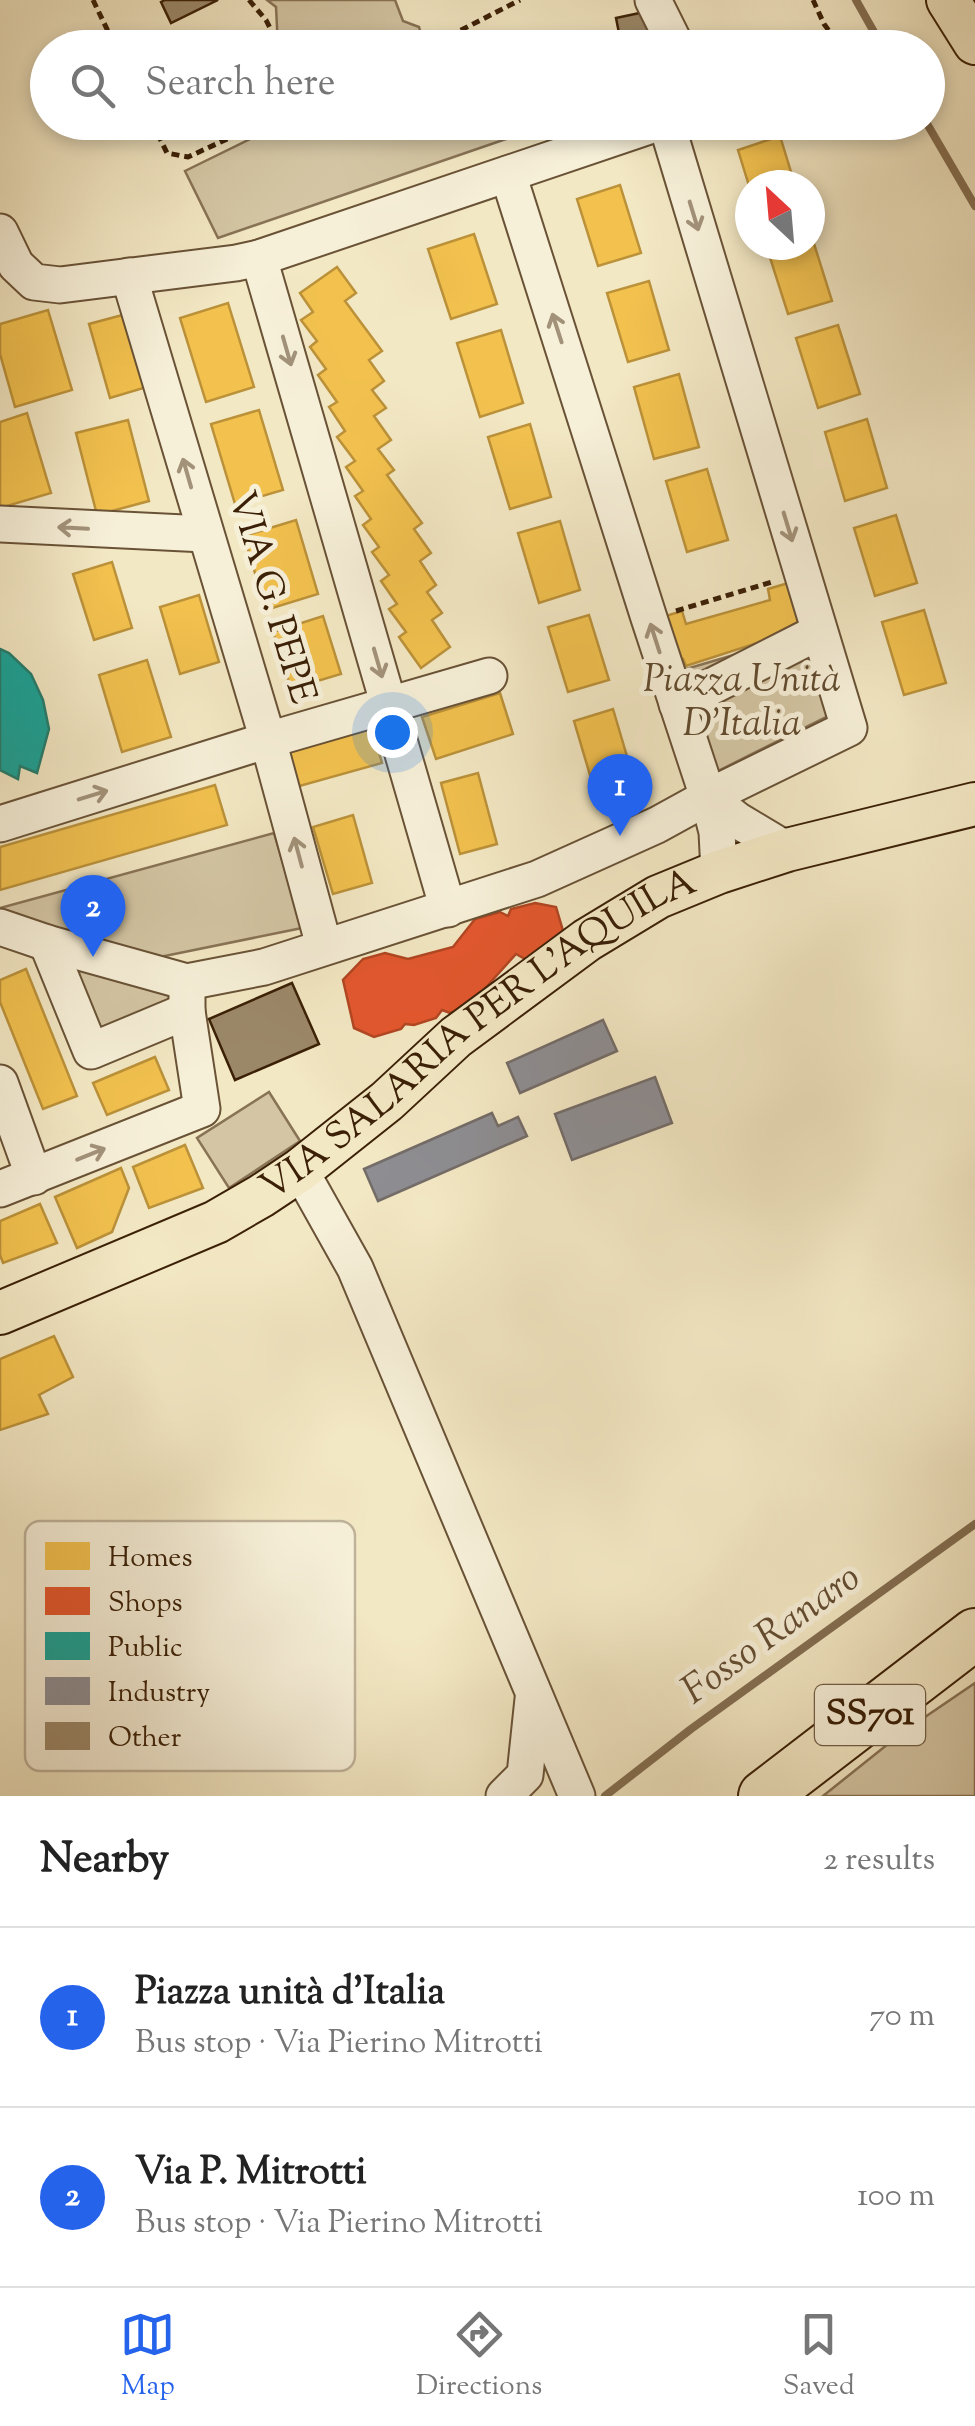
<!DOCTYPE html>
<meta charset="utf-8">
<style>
:root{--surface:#fff;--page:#f2f2f2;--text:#222;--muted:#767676;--line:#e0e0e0;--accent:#2563eb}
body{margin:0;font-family:"Sorts Mill Goudy",serif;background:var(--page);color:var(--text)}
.compass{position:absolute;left:735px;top:170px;width:90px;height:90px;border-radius:50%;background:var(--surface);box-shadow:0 5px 15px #0003;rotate:334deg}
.you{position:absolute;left:392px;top:732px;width:35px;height:35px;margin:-25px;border:8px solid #fff;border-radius:50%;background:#1a73e8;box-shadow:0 0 0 15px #1a73e833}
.badge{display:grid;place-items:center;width:65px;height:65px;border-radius:50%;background:var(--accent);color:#fff;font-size:32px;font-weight:700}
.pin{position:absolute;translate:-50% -82px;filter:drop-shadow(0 2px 5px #0008)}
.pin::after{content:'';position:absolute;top:52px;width:35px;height:30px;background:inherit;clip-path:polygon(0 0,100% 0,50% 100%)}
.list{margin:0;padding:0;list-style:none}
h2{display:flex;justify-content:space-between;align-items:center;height:130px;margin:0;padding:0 40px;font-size:42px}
h2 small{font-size:32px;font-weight:400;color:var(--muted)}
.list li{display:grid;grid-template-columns:65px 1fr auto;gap:30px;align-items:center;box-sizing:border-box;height:180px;padding:0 40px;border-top:2px solid var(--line)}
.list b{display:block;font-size:38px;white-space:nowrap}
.list p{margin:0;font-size:32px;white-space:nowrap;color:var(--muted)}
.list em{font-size:32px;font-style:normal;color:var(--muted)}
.icon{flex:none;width:55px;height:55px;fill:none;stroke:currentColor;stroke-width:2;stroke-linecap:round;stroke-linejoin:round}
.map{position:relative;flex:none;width:975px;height:1796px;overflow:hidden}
.search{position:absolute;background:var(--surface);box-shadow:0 5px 15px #0003;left:30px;right:30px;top:30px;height:110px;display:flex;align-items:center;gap:25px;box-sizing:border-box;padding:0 35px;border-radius:55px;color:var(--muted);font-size:38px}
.sheet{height:490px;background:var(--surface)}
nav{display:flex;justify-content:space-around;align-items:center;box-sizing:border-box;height:140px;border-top:2px solid var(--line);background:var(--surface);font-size:28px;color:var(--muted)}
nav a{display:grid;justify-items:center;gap:5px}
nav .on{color:var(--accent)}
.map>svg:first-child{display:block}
</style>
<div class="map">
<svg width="975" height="1796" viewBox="0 0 975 1796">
<rect width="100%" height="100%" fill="#f3e8c4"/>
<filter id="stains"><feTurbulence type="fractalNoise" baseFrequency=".002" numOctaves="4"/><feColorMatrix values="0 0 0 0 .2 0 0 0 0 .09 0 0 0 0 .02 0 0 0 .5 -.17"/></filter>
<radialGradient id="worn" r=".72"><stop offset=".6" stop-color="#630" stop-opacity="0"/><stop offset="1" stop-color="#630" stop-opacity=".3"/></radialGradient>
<g fill="#d4c6a4" stroke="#887356" stroke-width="2.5">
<path d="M267,0h128l8,21 16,6 4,15 -10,6 -135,-1 -2,-40z"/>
<path d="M285,122l221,1 6,14 -294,101 -33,-67z"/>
<path d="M809,633l27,79 -124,62 -33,-103z"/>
<path d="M274,833l28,95 -142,29 -160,-39v-10z"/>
<path d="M67,961l101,28 6,14 -81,28z"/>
<path d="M269,1092l31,49 -71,47 -32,-50z"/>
<path d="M975,1683v113h-152l80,-64z"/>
</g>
<g fill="#f2c14e" stroke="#bb9139" stroke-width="2.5">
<path d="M780,136l15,49h-45v4l-12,-39z"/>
<path d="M620,185l21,68 -43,13 -21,-67z"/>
<path d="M810,231l22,70 -44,13 -22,-69h44z"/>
<path d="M474,234l23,70 -46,15 -23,-70z"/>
<path d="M337,267l19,26 -11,8 37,50 -13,9 15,21 -12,9 14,18 -12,8 17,24 -13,9 16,21 -7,5 35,48 -8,6 17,24 -11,8 16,24 -9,7 15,21 -10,7 18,27 -29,21 -22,-31 7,-5 -17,-23 8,-5 -16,-23 8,-6 -17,-23 7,-5 -16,-22 8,-6 -16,-23 8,-5 -17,-24 9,-6 -18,-24 8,-6 -16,-24 8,-5 -19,-27 8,-6 -16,-22 7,-6 -16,-21 12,-8 -13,-19z"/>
<path d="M649,281l20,69 -41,12 -21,-69z"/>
<path d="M228,303l26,84 -48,15 -26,-84z"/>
<path d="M48,310l24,80 -57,17 -15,-53v-30z"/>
<path d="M126,314l21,73 -37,11 -21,-74z"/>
<path d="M838,325l22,69 -42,14 -22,-70z"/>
<path d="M501,330l22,73 -43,14 -23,-74z"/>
<path d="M679,374l20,73 -45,12 -20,-72z"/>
<path d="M259,410l24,80 -48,14 -24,-80z"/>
<path d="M27,413l24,80 -51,15v-86z"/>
<path d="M867,419l20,69 -42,13 -20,-69z"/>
<path d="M128,420l21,81 -52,14 -21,-82z"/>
<path d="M530,424l21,73 -41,12 -22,-72z"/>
<path d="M707,469l21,71 -41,12 -21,-71z"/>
<path d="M896,515l21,68 -42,13 -21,-68z"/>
<path d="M296,520l22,74 -52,16 -22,-74z"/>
<path d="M560,521l20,69 -41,13 -21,-70z"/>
<path d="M112,562l20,66 -38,12 -21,-66z"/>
<path d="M795,581l11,41 -13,3 1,6 -108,35 -3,-7 -11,1 -10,-43 20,-6 4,13 84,-24 -2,-11z"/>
<path d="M199,595l20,67 -39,12 -20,-67z"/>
<path d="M924,610l22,73 -42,12 -22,-73z"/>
<path d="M589,615l20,65 -41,12 -20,-65z"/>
<path d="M323,616l18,58 -50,15 -18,-57z"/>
<path d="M147,660l24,77 -49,15 -23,-77z"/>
<path d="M500,693l13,41 -77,25 -14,-42z"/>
<path d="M613,709l21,71 -39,12 -21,-71z"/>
<path d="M372,728l10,35 -86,24 -10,-36z"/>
<path d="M478,773l19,71 -37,10 -19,-71z"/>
<path d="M215,785l12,40 -227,65v-43z"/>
<path d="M353,815l19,68 -39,11 -20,-67z"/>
<path d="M26,969l51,127 -34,13 -43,-107v-22z"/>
<path d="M155,1057l14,33 -62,25 -14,-32z"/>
<path d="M185,1145l18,43 -54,20 -16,-41z"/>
<path d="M121,1168l8,20 -17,44 -35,16 -22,-51z"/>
<path d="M40,1204l17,39 -54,20 -3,-8v-34z"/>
<path d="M54,1336l19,41 -34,18 9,19 -48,16v-71z"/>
</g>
<path fill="#e4572e" stroke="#b14622" stroke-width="2.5" d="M535,903l21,4 8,27 -12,16 -27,9 -9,-5 -36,40 -1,9 -29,10 -8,-3 -6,8 -22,7 -9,-1 -4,5 -27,8 -20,-9 -11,-48 20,-21 22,-6 23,6 45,-12 22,-28 25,-7 8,4 3,-7z"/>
<path fill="#17a398" stroke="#227c6c" stroke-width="2.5" d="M0,649l9,4 22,21 12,26 6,29 -12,44 -17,-7 -2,13 -18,-9z"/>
<g fill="#8d8d92" stroke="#746c68" stroke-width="2.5">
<path d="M603,1020l14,31 -97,42 -13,-30z"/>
<path d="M655,1077l17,46 -100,37 -17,-46z"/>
<path d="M492,1113l6,13 20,-9 9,19 -149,65 -14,-32z"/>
</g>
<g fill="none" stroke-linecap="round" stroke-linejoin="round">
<g stroke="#846f52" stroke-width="8">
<path d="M856,0l27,48"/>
<path d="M926,122l49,84"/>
<path d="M605,1796l86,-67 284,-205"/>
</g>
</g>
<g fill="#9b8869" stroke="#3b2007" stroke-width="2.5">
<path d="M165,0h53l-47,23 -10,-21z"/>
<path d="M649,11l7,37h-34l-6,-30z"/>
<path d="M292,983l27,61 -84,36 -26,-61z"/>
</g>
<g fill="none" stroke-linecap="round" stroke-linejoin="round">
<defs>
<g id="minor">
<path d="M653,0l24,48"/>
<path d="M508,174l141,444 59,179"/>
<path d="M0,232l16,33 18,17 26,3 176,-22 23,-5 402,-136"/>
<path d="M259,258l189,651"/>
<path d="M129,276l139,464 56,206"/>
<path d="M0,524l205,10"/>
<path d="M677,704l130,-66 13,-3"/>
<path d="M0,824l268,-84 221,-64"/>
<path d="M719,872l-2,-40 -9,-35 29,23 50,30"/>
<path d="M0,927l47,16 140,39 77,-15 273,-88 120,-54 51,-28 141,-69 -183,-606"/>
<path d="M47,943l44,108 96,-40"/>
<path d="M0,1083l34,94"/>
<path d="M300,1170l55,98 222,528"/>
<path d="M0,1189l202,-80 -15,-98v-29"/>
<path d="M504,1796l21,-21 8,-76"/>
</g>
<g id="major">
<path d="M948,0l27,43"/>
<path id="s1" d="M0,1313l216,-91 45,-26 39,-26 87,-69 69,-64 131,-97 71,-43 61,-25 68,-22 188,-46"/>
</g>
<path id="highway" d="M764,1796l211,-162"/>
</defs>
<use href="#minor" stroke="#695236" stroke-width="39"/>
<use href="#major" stroke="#3b2007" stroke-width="46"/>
<use href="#highway" stroke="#3b2007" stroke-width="54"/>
<g stroke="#3b2007" stroke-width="5" stroke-dasharray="8 5" stroke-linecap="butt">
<path d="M93,0l23,48"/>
<path d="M249,0l17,20 14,28"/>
<path d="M813,0l11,24 14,19 -1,5"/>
<path d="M426,48l94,-48"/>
<path d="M152,122l15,31 21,4 76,-35"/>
<path d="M676,611l99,-30"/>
</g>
<use href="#minor" stroke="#f7f0d9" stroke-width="35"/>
<use href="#major" stroke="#f3e8c4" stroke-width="42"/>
<use href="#highway" stroke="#f3e8c4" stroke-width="50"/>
</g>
<defs><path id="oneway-shaft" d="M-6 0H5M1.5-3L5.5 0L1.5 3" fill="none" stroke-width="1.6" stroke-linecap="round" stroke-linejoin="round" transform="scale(2.5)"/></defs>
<g stroke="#a2927a">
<use href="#oneway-shaft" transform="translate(694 216) rotate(73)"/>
<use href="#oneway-shaft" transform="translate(557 328) rotate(-108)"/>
<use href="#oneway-shaft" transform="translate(287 351) rotate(74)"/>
<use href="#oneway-shaft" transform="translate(187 473) rotate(-106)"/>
<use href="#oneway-shaft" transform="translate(788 527) rotate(73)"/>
<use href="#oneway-shaft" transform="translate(73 528) rotate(-177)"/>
<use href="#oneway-shaft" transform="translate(655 638) rotate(-108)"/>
<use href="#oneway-shaft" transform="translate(378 663) rotate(74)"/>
<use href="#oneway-shaft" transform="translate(93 795) rotate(-17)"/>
<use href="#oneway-shaft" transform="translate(298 852) rotate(-105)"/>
<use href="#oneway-shaft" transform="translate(91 1154) rotate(-22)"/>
</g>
<g text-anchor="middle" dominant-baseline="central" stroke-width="10" stroke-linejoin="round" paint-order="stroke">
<rect fill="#f7f0d9" stroke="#735e46" stroke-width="2.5" x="815" y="1685" width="110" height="60" rx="8"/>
<g font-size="35" font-weight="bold" fill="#3b2007">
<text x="870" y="1715">SS701</text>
</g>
<g font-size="38" fill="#3b2007" stroke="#f7f0d9">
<text transform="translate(270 598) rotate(73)">VIA G. PEPE</text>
<text stroke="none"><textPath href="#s1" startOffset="558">VIA SALARIA PER L'AQUILA</textPath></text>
</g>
<g font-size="38" font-style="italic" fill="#614a2e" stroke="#f7f0d9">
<text x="742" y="682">Piazza Unità<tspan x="742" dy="44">D'Italia</tspan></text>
</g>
<g font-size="40" font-style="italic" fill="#654e33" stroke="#f7f0d9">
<text transform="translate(772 1636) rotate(-36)">Fosso Ranaro</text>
</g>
</g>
<rect x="25" y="1521" width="330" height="250" rx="15" fill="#f7f0d9" stroke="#bfb29a" stroke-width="2.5"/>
<rect x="45" y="1542" width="45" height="28" fill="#f2c14e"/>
<rect x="45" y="1587" width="45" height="28" fill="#e4572e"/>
<rect x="45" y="1632" width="45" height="28" fill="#17a398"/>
<rect x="45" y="1677" width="45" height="28" fill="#8d8d92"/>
<rect x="45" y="1722" width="45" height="28" fill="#9b8869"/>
<g font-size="28" fill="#3b2007">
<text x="108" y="1566">Homes</text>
<text x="108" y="1611">Shops</text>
<text x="108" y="1656">Public</text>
<text x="108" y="1701">Industry</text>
<text x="108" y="1746">Other</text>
</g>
<rect width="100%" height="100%" filter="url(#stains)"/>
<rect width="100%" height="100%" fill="url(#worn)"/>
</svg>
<svg class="compass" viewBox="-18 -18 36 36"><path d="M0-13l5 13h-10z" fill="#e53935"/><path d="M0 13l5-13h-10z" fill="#767676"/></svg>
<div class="you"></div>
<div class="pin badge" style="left:620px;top:836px">1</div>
<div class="pin badge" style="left:93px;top:957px">2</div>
<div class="search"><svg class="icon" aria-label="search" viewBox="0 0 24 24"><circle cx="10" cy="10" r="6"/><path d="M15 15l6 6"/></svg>Search here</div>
</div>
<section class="sheet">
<h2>Nearby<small>2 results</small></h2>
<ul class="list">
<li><span class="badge">1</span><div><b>Piazza unità d'Italia</b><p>Bus stop · Via Pierino Mitrotti</p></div><em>70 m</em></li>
<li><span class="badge">2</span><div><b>Via P. Mitrotti</b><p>Bus stop · Via Pierino Mitrotti</p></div><em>100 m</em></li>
</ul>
</section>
<nav>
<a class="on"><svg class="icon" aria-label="map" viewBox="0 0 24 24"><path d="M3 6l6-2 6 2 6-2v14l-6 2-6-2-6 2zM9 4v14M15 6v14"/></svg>Map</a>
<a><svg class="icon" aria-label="directions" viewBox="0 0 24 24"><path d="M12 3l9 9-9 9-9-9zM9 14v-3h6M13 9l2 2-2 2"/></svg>Directions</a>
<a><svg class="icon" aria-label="saved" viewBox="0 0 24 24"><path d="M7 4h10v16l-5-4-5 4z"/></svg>Saved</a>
</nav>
